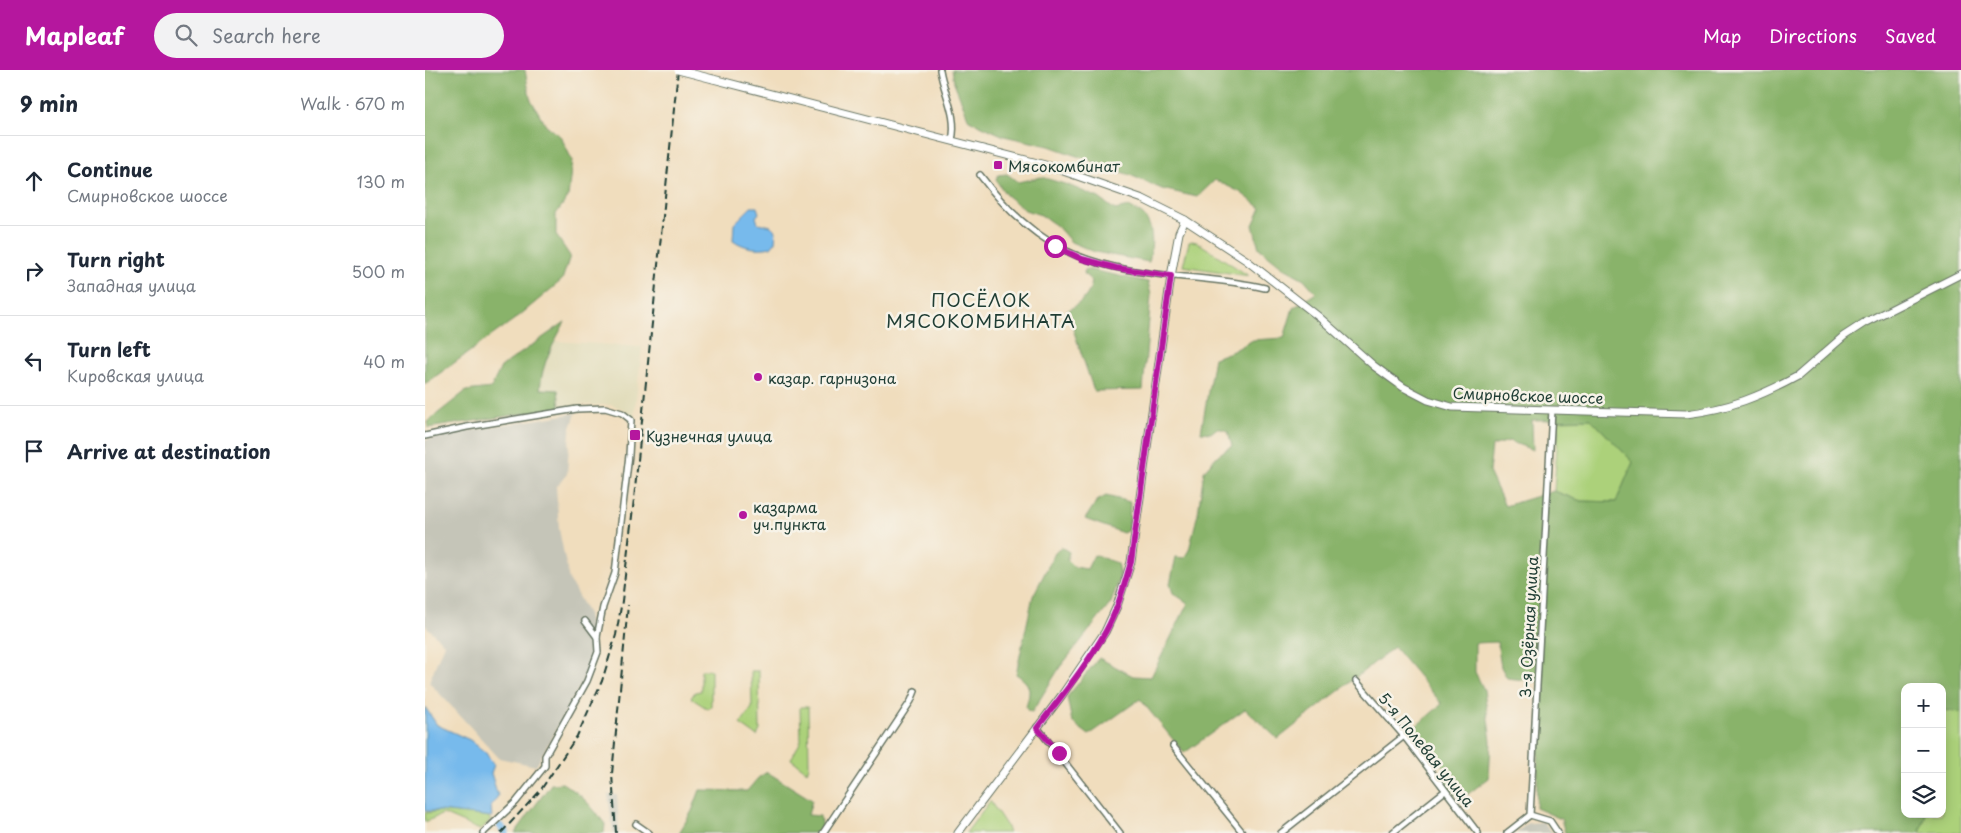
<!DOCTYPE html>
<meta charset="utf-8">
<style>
:root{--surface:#fff;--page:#f2f2f3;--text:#1f2937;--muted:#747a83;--line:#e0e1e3;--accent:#b5179e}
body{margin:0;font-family:"Playpen Sans",sans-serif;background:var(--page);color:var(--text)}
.controls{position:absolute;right:15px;bottom:15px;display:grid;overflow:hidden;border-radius:10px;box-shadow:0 2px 12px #0003}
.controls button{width:45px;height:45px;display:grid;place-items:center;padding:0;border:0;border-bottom:1px solid var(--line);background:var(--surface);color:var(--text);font:25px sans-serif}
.stop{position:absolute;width:15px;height:15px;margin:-11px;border:4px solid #b5179e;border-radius:50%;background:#fff}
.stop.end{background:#b5179e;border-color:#fff;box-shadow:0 1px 5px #0008}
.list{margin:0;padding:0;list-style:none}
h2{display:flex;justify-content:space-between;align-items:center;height:65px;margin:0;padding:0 20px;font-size:21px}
h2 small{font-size:16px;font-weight:400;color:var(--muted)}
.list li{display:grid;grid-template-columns:32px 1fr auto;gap:15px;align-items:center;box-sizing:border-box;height:90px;padding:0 20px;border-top:1px solid var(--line)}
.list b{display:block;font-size:19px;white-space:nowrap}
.list p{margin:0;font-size:16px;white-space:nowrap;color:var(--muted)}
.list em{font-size:16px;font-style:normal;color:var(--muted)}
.icon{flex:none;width:28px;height:28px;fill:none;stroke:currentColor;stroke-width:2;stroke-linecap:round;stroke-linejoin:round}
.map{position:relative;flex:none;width:1536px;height:763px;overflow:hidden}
header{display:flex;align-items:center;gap:30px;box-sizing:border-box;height:70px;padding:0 25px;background:var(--accent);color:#fff}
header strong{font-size:24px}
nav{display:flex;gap:28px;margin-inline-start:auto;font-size:18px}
.search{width:350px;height:45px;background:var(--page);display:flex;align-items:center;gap:12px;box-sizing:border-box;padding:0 18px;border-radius:28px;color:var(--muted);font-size:19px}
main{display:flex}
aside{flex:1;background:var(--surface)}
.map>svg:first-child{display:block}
</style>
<header>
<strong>Mapleaf</strong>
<div class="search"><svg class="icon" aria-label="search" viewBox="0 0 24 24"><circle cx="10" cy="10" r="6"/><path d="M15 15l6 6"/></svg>Search here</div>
<nav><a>Map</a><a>Directions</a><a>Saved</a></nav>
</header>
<main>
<aside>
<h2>9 min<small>Walk · 670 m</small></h2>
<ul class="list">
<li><svg class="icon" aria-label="ahead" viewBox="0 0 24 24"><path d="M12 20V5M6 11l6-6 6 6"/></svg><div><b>Continue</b><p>Смирновское шоссе</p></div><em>130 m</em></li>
<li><svg class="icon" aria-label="right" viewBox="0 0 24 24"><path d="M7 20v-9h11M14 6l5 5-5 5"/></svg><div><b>Turn right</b><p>Западная улица</p></div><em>500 m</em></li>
<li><svg class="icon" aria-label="left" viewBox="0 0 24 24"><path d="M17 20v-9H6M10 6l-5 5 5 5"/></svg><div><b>Turn left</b><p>Кировская улица</p></div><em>40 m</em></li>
<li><svg class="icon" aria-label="arrive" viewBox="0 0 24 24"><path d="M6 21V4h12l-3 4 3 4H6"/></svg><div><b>Arrive at destination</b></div></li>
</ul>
</aside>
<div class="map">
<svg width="1536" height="763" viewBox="0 0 1536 763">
<rect width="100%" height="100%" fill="#f7f3e8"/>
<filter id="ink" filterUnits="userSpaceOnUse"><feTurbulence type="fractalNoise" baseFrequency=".02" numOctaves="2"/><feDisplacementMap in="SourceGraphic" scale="10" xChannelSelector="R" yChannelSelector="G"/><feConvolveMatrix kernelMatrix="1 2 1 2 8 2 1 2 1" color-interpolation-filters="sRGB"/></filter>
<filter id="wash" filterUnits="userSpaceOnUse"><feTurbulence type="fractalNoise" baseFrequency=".0096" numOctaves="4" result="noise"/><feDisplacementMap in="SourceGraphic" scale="20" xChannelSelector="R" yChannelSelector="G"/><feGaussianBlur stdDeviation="1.12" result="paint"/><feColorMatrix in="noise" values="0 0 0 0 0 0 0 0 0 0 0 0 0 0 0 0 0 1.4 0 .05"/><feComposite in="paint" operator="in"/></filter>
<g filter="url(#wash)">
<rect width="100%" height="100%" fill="#f0ddbd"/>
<path fill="#e1dcba" d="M129,271l88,6 -8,71 -11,-9 -11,-4h-35l-17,3v-9l-20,-10 1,-16z"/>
<g fill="#c5c5b8">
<path d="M151,343l-6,18 -3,43 -11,13 3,42 10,51 19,34 6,38 -11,28 -47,86 -37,-8 -70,-76 15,-38 -19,-19v-185l42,-9z"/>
<path d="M183,724l9,1 2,38h-6z"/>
<path d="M1118,752l10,11h-37l12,-10z"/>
</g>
<g fill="#acd17a" stroke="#668757">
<path d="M767,171l5,1 52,34 -66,-10 6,-24z"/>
<path d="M1166,349l42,43 -17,40 -35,-1 -27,-10 5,-71z"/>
<path d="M276,600h10v37l-3,2 -17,-11 4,-6 6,-1z"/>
<path d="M326,601h8l1,59 -3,6 -17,-12 12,-16z"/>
<path d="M375,637h8l1,60 -2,4 -16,-12 10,-18z"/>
<path d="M1517,640l19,2v121h-41l6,-19h16z"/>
<path d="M565,731l16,24 3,8h-43z"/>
<path d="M15,741l47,5 4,4 -11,10 -37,-16 -18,8v-9z"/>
</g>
<g fill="#89b36a" stroke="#54784f" fill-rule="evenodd">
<path d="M0,0h100l5,28 15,26 16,13 11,23 -4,37 -12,17v21l14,21 -8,24 -43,36 -94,68z"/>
<path d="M527,0h1009v642l-19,-2v-23h-37v75l-7,12 7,4v36h21l-6,19h-355l-4,-14 -25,-11 6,-126 -35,-4 -6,-11 -4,-25 -22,1v29l9,18 7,51 -2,37 -29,22 -19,-19 4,-13 -30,-41 27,-23 -48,-57 -116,92 -33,-30 -61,44 -44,-54 -51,36 -17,-13 -5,-25 32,-39 34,18 18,1 37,-74 -15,-10 -3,-9 6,-27 8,1 5,-8 9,-37 6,-42 14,-16 14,-9 -4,-15 -11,-3 -6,5 -10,-1 13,-74 17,-6 22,-12 31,-2 9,-30 23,-15 -12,-14 -20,-11 -25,-20 -6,-23 8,-17 -21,-16 -25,-12 -18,17 -35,-8 -32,-14 -81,-29 -45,-10 -35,-16 -15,-38zM1166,349l42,43 -17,40 -35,-1 -27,-10 -49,15 -16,-34 3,-26 17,-5 24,9 -1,-30z"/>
<path d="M582,104l11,8 23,-5 27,8 31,13 16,12 14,-3c4,3 11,5 14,8 12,12 9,33 6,47l-54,-10 -24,-10 -14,-16 -16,-11 -16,-5 -19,-15 -10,-15 2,-5z"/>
<path d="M661,199l62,13 3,13 -8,95 -49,1 -27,-80c13,-8 23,-14 25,-30l-7,-6 -1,-3z"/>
<path d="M140,252c-12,22 -23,41 -25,67l18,1 2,18 -132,20 -1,-6 39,-31 25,-3 10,-21z"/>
<path d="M681,426l24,6 -1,28 -6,3 -38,-14 12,-18z"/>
<path d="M636,477l8,5 -2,8 7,7 13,2 7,-14 23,8 3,13 -9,27 -51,64 -28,45 -4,-1 -2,-4c5,-17 5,-23 -10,-33l17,-78 22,-43z"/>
<path d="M342,702l45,28 -4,15 12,1 2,14 -2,3h-141l13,-22 8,-21 47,1 11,-13z"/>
<path d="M137,713c21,12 28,22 43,41l-1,9h-89l36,-49z"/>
</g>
<g fill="#77baec" stroke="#4b7c90">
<path d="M326,137h6l2,6 -3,4 2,6 13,3 5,5 -1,11 -4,5c-13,3 -27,1 -38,-7l1,-16z"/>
<path d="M0,637l12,18 33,15 16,13 8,12 -3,8 7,23 -7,10 1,11 -52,-6h-15z"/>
</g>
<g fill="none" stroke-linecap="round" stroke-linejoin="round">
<path stroke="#77baec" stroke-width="7" d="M75,756l6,6"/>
</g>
</g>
<g filter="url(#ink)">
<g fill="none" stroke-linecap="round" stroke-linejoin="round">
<defs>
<g id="street">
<path d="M515,0c4,24 18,46 12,70"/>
<path d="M555,105c55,74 105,92 194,101 31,3 61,5 91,12"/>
<path d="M0,366l42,-9 110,-18 28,-1 17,5 9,7 -2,35 -14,118 -12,34 -6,30 1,15 -11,29 -42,75v10l-29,36 -33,31"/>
<path d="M160,551l12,16"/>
<path d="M931,611l48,55 74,97"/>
<path d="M612,657l83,106"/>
<path d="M748,676l70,87"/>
<path d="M1105,745l20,6 8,12"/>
<path d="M211,754l13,9"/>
<path d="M398,763l88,-132 4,-10"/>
<path d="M856,763l123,-97"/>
<path d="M967,763l53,-42"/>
<path d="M1082,763l23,-18 22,-405"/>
</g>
<g id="secondary">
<path d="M288,9l336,87 94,33 42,21 61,40 73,57 55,49 29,21 25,13 24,7 234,7c43,-5 75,-18 112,-38l46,-40 20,-13 97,-49"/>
<path d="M533,763l104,-138 43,-63 12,-26 14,-44 40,-286 8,-43 6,-13"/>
</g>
</defs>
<use href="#street" stroke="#687564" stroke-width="8"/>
<use href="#secondary" stroke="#687564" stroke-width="9"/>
<use href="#street" stroke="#fff" stroke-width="5"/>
<use href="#secondary" stroke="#fff" stroke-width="7"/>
<g stroke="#1f3d34" stroke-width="2" stroke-dasharray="8 4" stroke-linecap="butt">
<path d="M76,763l39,-42 37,-55 25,-55 14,-46 6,-34 12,-102 44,-429"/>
<path d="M191,763l-4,-59 16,-169"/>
</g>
<defs>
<path id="secondary-bridge" d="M253,0l35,9"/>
</defs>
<use href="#secondary-bridge" stroke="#687564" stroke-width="9" stroke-linecap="butt"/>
<use href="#secondary-bridge" stroke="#fff" stroke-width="7"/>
</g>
</g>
<g fill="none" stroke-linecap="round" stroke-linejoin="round" filter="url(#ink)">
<path stroke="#b5179e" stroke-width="6" d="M630,176l27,13 34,9 55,8 -40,286c-7,24 -13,47 -25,69 -18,33 -46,67 -69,97l22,25"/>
</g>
<g fill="#b5179e" stroke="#f7f3e8" stroke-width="2">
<rect x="568" y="90" width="10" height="10" rx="2.5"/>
<circle cx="333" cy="307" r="5"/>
<rect x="204" y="359" width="12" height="12" rx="2.5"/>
<circle cx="318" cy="445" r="5"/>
</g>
<g text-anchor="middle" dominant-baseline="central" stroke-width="5" stroke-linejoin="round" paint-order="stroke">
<g font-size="15" fill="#1f3d34" stroke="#f7f3e8" text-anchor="start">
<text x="583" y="95">Мясокомбинат</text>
<text x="343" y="307">казар. гарнизона</text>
<text x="221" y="365">Кузнечная улица</text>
<text x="328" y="436">казарма<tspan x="328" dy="17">уч.пункта</tspan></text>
</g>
<g font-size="15" fill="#1f3d34" stroke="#f7f3e8">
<text transform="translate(1103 325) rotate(2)">Смирновское шоссе</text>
<text transform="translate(1103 557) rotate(-87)">3-я Озёрная улица</text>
<text transform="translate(1002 679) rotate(51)">5-я Полевая улица</text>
</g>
<g font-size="18" letter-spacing="1" fill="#1f3d34" stroke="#f7f3e8">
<text x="556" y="229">ПОСЁЛОК<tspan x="556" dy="21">МЯСОКОМБИНАТА</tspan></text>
</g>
</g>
</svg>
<div class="controls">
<button>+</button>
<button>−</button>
<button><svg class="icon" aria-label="layers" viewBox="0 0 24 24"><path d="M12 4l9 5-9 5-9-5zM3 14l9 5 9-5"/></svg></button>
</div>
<div class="stop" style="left:630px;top:176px"></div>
<div class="stop end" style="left:634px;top:683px"></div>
</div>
</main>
